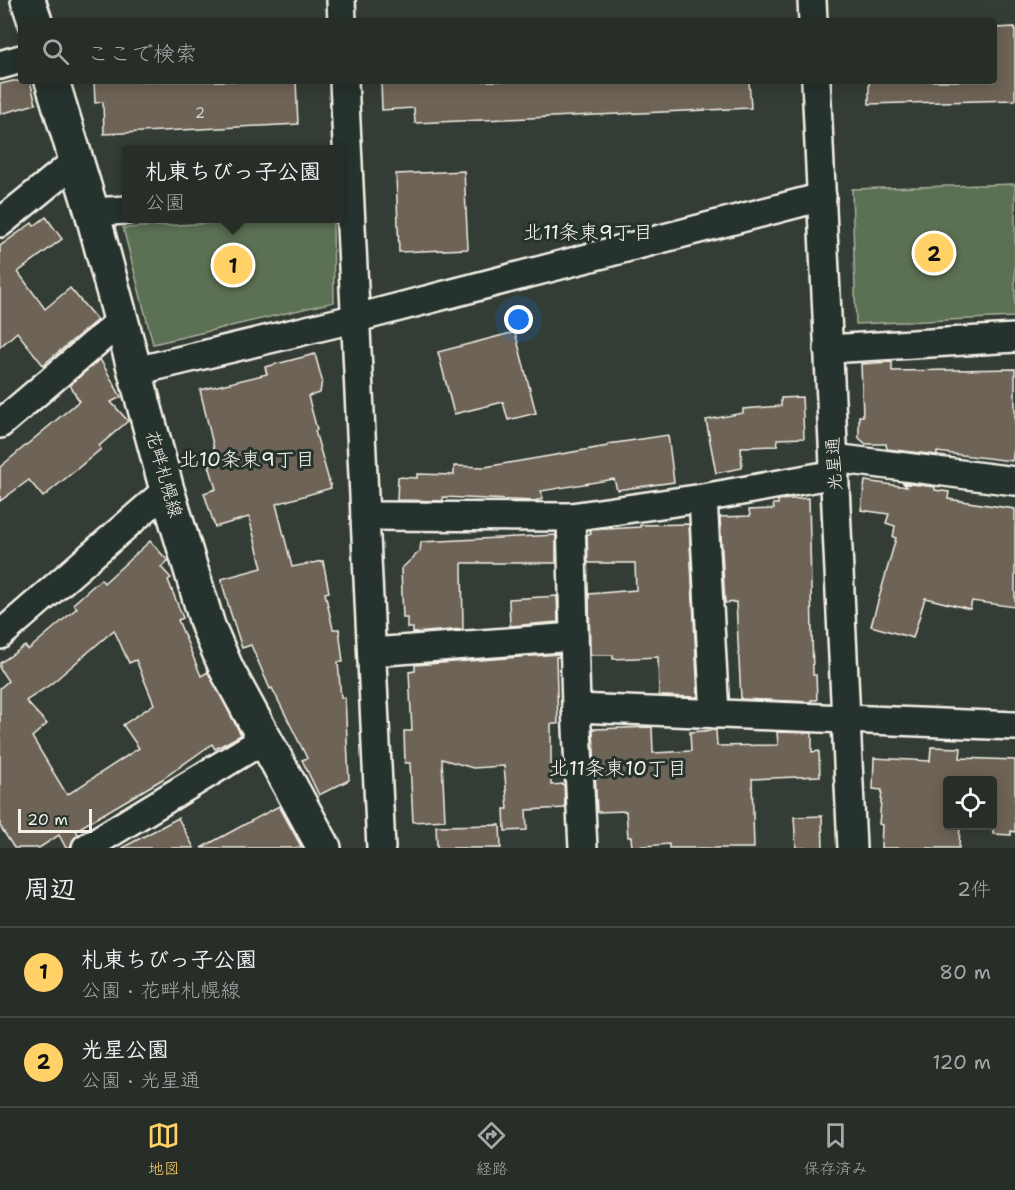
<!DOCTYPE html>
<html lang="ja">
<meta charset="utf-8">
<style>
:root{--surface:#272e28;--page:#333a34;--text:#f1f3f6;--muted:#a4a8a8;--line:#434a45;--accent:#ffd166}
body{margin:0;font-family:"Shantell Sans","Klee One",sans-serif;background:var(--page);color:var(--text)}
.controls{position:absolute;right:18px;bottom:18px;display:grid;overflow:hidden;border-radius:6px;box-shadow:0 3px 15px #0003}
.controls button{width:54px;height:54px;display:grid;place-items:center;padding:0;border:0;border-bottom:2px solid var(--line);background:var(--surface);color:var(--text);font:30px sans-serif}
.scale{position:absolute;left:18px;bottom:15px;width:74px;box-sizing:border-box;padding-left:6px;border:3px solid #f4f1e8;border-top:0;font-size:16px;line-height:21px;white-space:nowrap;color:#f4f1e8;-webkit-text-stroke:4px #26332d;paint-order:stroke}
.you{position:absolute;left:519px;top:320px;width:21px;height:21px;margin:-15px;border:4px solid #fff;border-radius:50%;background:#1a73e8;box-shadow:0 0 0 9px #1a73e833}
.badge{display:grid;place-items:center;width:39px;height:39px;border-radius:50%;background:var(--accent);color:#111;font-size:20px;font-weight:700}
.pin{position:absolute;translate:-50% -50%;border:3px solid #fff;box-shadow:0 2px 6px #0006}
.popup{position:absolute;left:122px;top:145px;width:222px;height:78px;box-sizing:border-box;display:grid;place-content:center;border-radius:6px;background:var(--surface);filter:drop-shadow(0 2px 4px #0005);font-size:20px;white-space:nowrap;color:var(--muted)}
.popup b{font-size:22px;color:var(--text)}
.popup::after{content:'';position:absolute;left:50%;top:100%;margin-left:-12px;border:12px solid transparent;border-top-color:var(--surface)}
.list{margin:0;padding:0;list-style:none}
h2{display:flex;justify-content:space-between;align-items:center;height:78px;margin:0;padding:0 24px;font-size:26px}
h2 small{font-size:20px;font-weight:400;color:var(--muted)}
.list li{display:grid;grid-template-columns:39px 1fr auto;gap:18px;align-items:center;box-sizing:border-box;height:90px;padding:0 24px;border-top:2px solid var(--line)}
.list b{display:block;font-size:22px;white-space:nowrap}
.list p{margin:0;font-size:20px;white-space:nowrap;color:var(--muted)}
.list em{font-size:20px;font-style:normal;color:var(--muted)}
.icon{flex:none;width:33px;height:33px;fill:none;stroke:currentColor;stroke-width:2;stroke-linecap:round;stroke-linejoin:round}
.map{position:relative;flex:none;width:1015px;height:848px;overflow:hidden}
.search{position:absolute;background:var(--surface);box-shadow:0 3px 15px #0003;left:18px;right:18px;top:18px;height:66px;display:flex;align-items:center;gap:15px;box-sizing:border-box;padding:0 21px;border-radius:6px;color:var(--muted);font-size:22px}
.sheet{height:258px;background:var(--surface)}
nav{display:flex;justify-content:space-around;align-items:center;box-sizing:border-box;height:84px;border-top:2px solid var(--line);background:var(--surface);font-size:16px;color:var(--muted)}
nav a{display:grid;justify-items:center;gap:3px}
nav .on{color:var(--accent)}
.map>svg:first-child{display:block}
</style>
<div class="map">
<svg width="1015" height="848" viewBox="0 0 1015 848">
<rect width="100%" height="100%" fill="#343d35"/>
<filter id="ink" filterUnits="userSpaceOnUse"><feTurbulence type="fractalNoise" baseFrequency=".0167" numOctaves="2"/><feDisplacementMap in="SourceGraphic" scale="12" xChannelSelector="R" yChannelSelector="G"/><feConvolveMatrix kernelMatrix="1 2 1 2 8 2 1 2 1" color-interpolation-filters="sRGB"/></filter>
<g filter="url(#ink)">
<g fill="#5b6f52" stroke="#a8b09d" stroke-width="1.5">
<path d="M1015,184v133l-159,7 -4,-135z"/>
<path d="M288,219h45l1,83 -181,42 -30,-116z"/>
</g>
<g fill="#6d6356" stroke="#f4f1e8" stroke-width="1.5" fill-rule="evenodd">
<path d="M1015,27v73l-146,4v-23h125v-53z"/>
<path d="M13,81h17l6,23 -36,10v-30z"/>
<path d="M94,81h202l2,43 -194,10 -1,-32 -8,1z"/>
<path d="M381,81h368l2,27 -336,15 -1,-15 -32,2z"/>
<path d="M464,171l4,78 -69,3 -3,-78z"/>
<path d="M46,217l16,22 -44,33 27,37 25,-21 27,32 -54,45 -26,-33 -17,15v-101l32,-23 2,3z"/>
<path d="M515,332l21,81 -28,7 -5,-18 -49,12 -16,-62z"/>
<path d="M315,354l7,26 -2,13 -12,3 9,34 -2,1 16,57 -55,16 16,63 31,-6 6,31 -4,1 8,36h6l4,33h-5l3,36h4l4,82 -30,15 -17,-35 5,-2 -35,-70 -2,1 -19,-44 -9,3 -12,-37 -9,-32 41,-11 -13,-51 -34,10 -11,-34 12,-4 -7,-24 4,-1 -3,-9 5,-2 -15,-63 67,-16 -2,-7z"/>
<path d="M100,359l21,38 -10,5 17,19 -29,25 2,3 -58,48 -14,-17 -29,21v-34l79,-66 -9,-16z"/>
<path d="M892,362v9l123,-2v74l-3,18 -75,-9v3l-50,-6 -1,-5h-20l-7,-6v-22h4l-2,-52z"/>
<path d="M802,397l2,41 -27,1 1,7 -37,1 1,21 -26,5 -10,-53 37,-7v-4l38,-3v-8z"/>
<path d="M668,435l6,47 -57,8 -3,-11 -73,12 2,8 -10,2 -90,-4v4l-46,-1 1,-23 19,1v-4l37,1v-9l31,1 123,-21v-2l14,-2z"/>
<path d="M865,481l42,6 -4,-4 32,4v3l14,2 -1,7 67,10v98l-43,-6 -2,8 -45,-11 -12,40 -42,-12 25,-88 -3,-1 2,-11 -9,-3 3,-9 -28,-4z"/>
<path d="M809,498l4,177h3l1,25h-6v2l-70,-3 -5,-97 -11,1 -5,-86 30,-1 -1,-6 25,-1 -1,-5h5v-4z"/>
<path d="M689,524l9,173 -39,-1 -1,-39 -45,2v-4h-23l-1,-61 47,-4 -1,-27h-47l-1,-29h4l-1,-4 50,-3v-2z"/>
<path d="M556,535v28h-94l1,66 -50,4v-5h-6v-10h-4l-2,-49 19,-18 1,-9z"/>
<path d="M150,541l18,20 -7,6 10,11 -3,2 15,38 -5,2 23,56 7,-4 33,63 -26,14 -3,-5 -51,36 -85,50 2,4 -5,6 -3,8h-4l-7,-13 -20,13h-25l-14,-22v-138l8,-7 -8,-12v-6l25,-17 3,4 49,-42 -4,-4 28,-25 3,4zM114,630l15,33 7,-3 18,44 -31,21 16,23 -72,47 -35,-58 15,-13 -21,-23 25,-17z"/>
<path d="M557,596l1,26 -48,4 -1,-27z"/>
<path d="M559,654v3h-3l2,67h-7v61l13,-1 1,24 -39,2 1,20 -22,1 -1,-22h4l-4,-43 -31,2 -31,-9 3,61 -32,2 -3,-59h-5l-1,-32h8l-3,-59 6,-1v-6z"/>
<path d="M652,727l1,26 38,-2 -1,-19 26,-2 1,16 61,-1 -1,-13 35,1v19l7,-1 1,25 -68,3 2,69h-85v-4l-37,3 -1,-10h-3l-2,-26 -29,1 -4,-83z"/>
<path d="M931,747l30,1 -1,10 55,2v72l-4,-1v4l-18,-1v-54h-45v45h12l-1,23h-78l1,-23 -3,-1 3,-34 -9,-1 1,-31 56,3z"/>
<path d="M279,806l23,42h-101z"/>
<path d="M822,816l1,32h-27l-2,-31z"/>
<path d="M178,818l16,30h-72z"/>
<path d="M500,825l1,23h-64l-1,-22z"/>
</g>
<g fill="none" stroke-linecap="round" stroke-linejoin="round">
<defs>
<g id="minor">
<path d="M341,0l1,21"/>
<path d="M812,0l1,21"/>
<path d="M0,65l21,-6"/>
<path d="M344,81l37,767"/>
<path d="M816,81l36,767"/>
<path d="M92,212l35,-2"/>
<path d="M0,223l76,-62"/>
<path d="M828,349l187,-11"/>
<path d="M136,371l221,-53 465,-121"/>
<path d="M0,424l122,-104"/>
<path d="M834,458l181,23"/>
<path d="M703,498l12,216"/>
<path d="M365,516l206,1 132,-19 132,-24"/>
<path d="M571,517l5,191 7,140"/>
<path d="M0,635l167,-145"/>
<path d="M372,652l202,-15"/>
<path d="M576,708l439,18"/>
<path d="M86,848l177,-108"/>
</g>
<g id="major">
<path d="M28,0l7,21"/>
<path d="M52,81l40,131 75,278 41,136 19,44 97,178"/>
</g>
</defs>
<use href="#minor" stroke="#f4f1e8" stroke-width="32"/>
<use href="#major" stroke="#f4f1e8" stroke-width="38"/>
<use href="#minor" stroke="#26332d" stroke-width="27"/>
<use href="#major" stroke="#26332d" stroke-width="33"/>
</g>
</g>
<g text-anchor="middle" dominant-baseline="central" stroke-width="6" stroke-linejoin="round" paint-order="stroke">
<g font-size="15" fill="#d2cec4">
<text x="200" y="113">2</text>
</g>
<g font-size="18" fill="#f4f1e8" stroke="#26332d">
<text transform="translate(834 464) rotate(-93)">光星通</text>
<text transform="translate(164 474) rotate(74)">花畔札幌線</text>
</g>
<g font-size="20" fill="#f4f1e8" stroke="#26332d">
<text x="588" y="232">北11条東9丁目</text>
<text x="247" y="459">北10条東9丁目</text>
<text x="618" y="768">北11条東10丁目</text>
</g>
</g>
</svg>
<div class="controls">
<button><svg class="icon" aria-label="locate" viewBox="0 0 24 24"><circle cx="12" cy="12" r="6"/><path d="M12 2v4M12 18v4M2 12h4M18 12h4"/></svg></button>
</div>
<div class="scale">20 m</div>
<div class="you"></div>
<div class="pin badge" style="left:233px;top:265px">1</div>
<div class="popup"><b>札東ちびっ子公園</b>公園</div>
<div class="pin badge" style="left:934px;top:253px">2</div>
<div class="search"><svg class="icon" aria-label="search" viewBox="0 0 24 24"><circle cx="10" cy="10" r="6"/><path d="M15 15l6 6"/></svg>ここで検索</div>
</div>
<section class="sheet">
<h2>周辺<small>2件</small></h2>
<ul class="list">
<li><span class="badge">1</span><div><b>札東ちびっ子公園</b><p>公園 · 花畔札幌線</p></div><em>80 m</em></li>
<li><span class="badge">2</span><div><b>光星公園</b><p>公園 · 光星通</p></div><em>120 m</em></li>
</ul>
</section>
<nav>
<a class="on"><svg class="icon" aria-label="map" viewBox="0 0 24 24"><path d="M3 6l6-2 6 2 6-2v14l-6 2-6-2-6 2zM9 4v14M15 6v14"/></svg>地図</a>
<a><svg class="icon" aria-label="directions" viewBox="0 0 24 24"><path d="M12 3l9 9-9 9-9-9zM9 14v-3h6M13 9l2 2-2 2"/></svg>経路</a>
<a><svg class="icon" aria-label="saved" viewBox="0 0 24 24"><path d="M7 4h10v16l-5-4-5 4z"/></svg>保存済み</a>
</nav>
